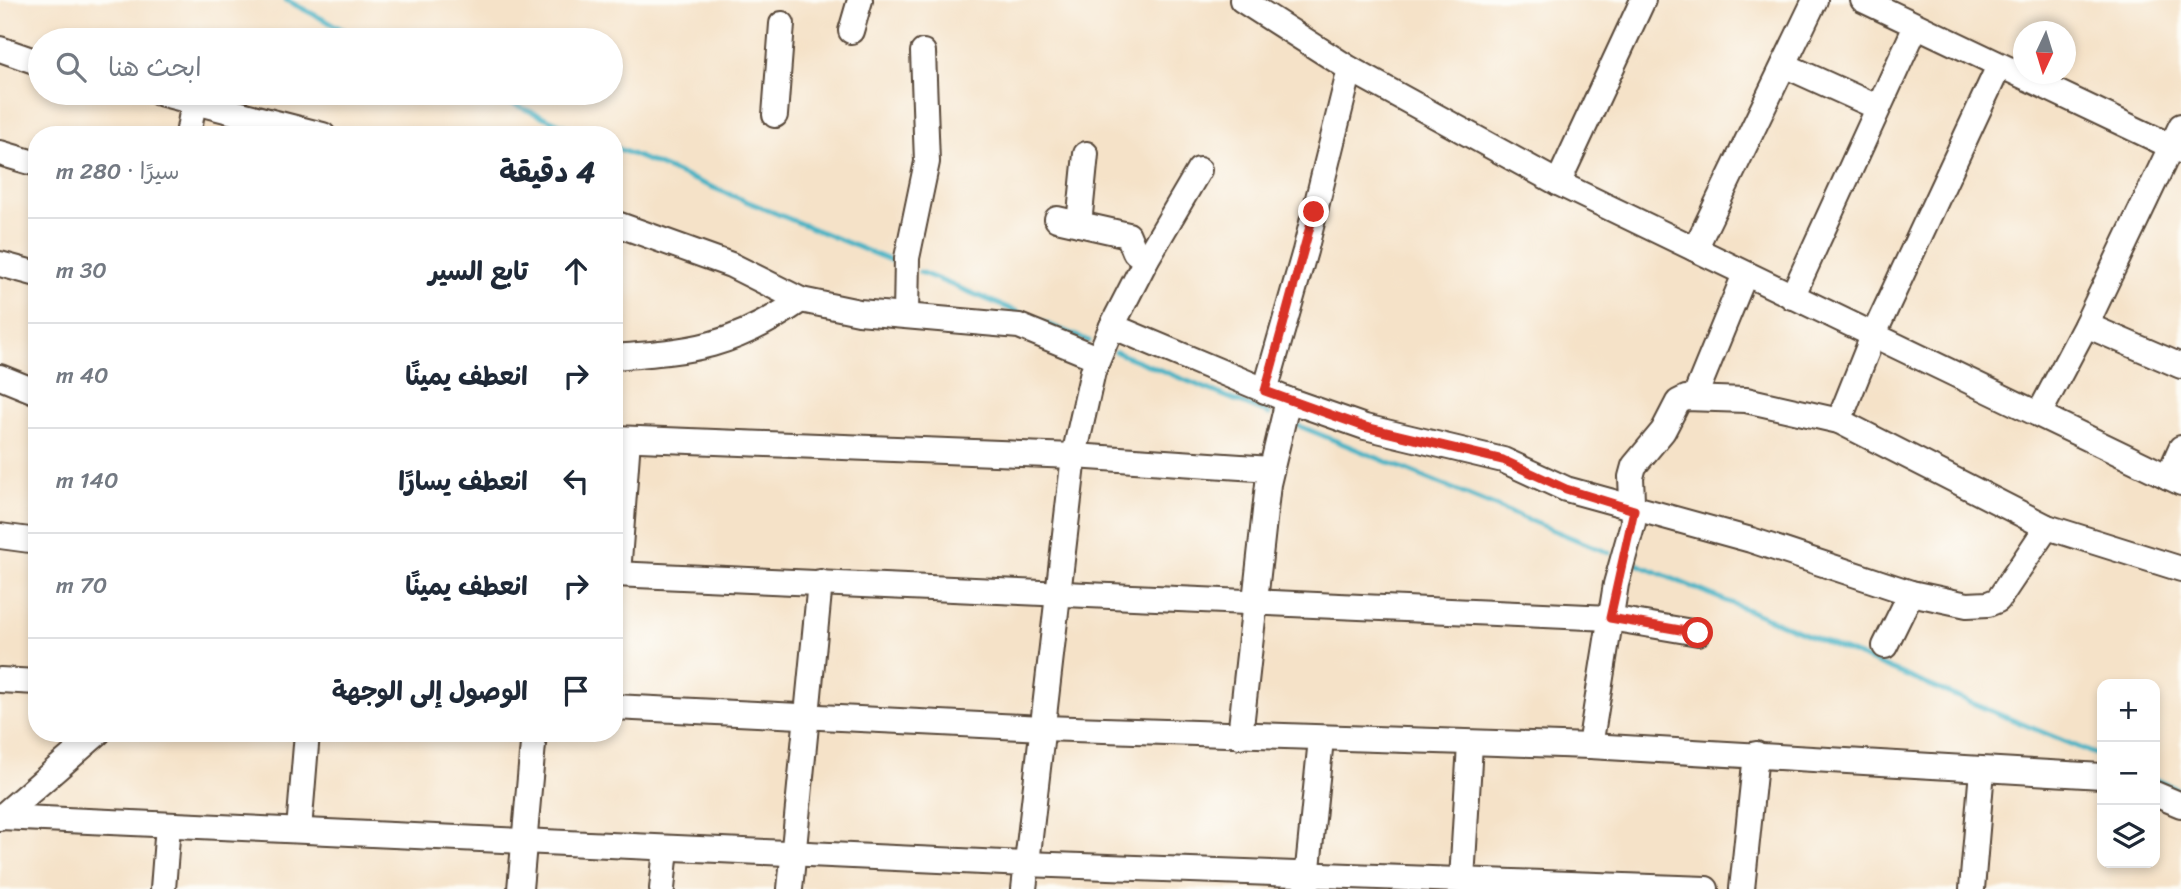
<!DOCTYPE html>
<html lang="ar">
<meta charset="utf-8">
<style>
:root{--surface:#fff;--page:#f6f6f7;--text:#1f2937;--muted:#747a83;--line:#e0e1e3}
body{margin:0;font-family:Sriracha,"Playpen Sans Arabic",sans-serif;background:var(--page);color:var(--text);direction:rtl}
.controls{position:absolute;right:21px;bottom:21px;display:grid;overflow:hidden;border-radius:14px;box-shadow:0 4px 10px #0003}
.controls button{width:63px;height:63px;display:grid;place-items:center;padding:0;border:0;border-bottom:2px solid var(--line);background:var(--surface);color:var(--text);font:35px sans-serif}
.compass{position:absolute;left:2013px;top:21px;width:63px;height:63px;border-radius:50%;background:var(--surface);box-shadow:0 4px 10px #0003;rotate:184deg}
.stop{position:absolute;width:21px;height:21px;margin:-16px;border:5px solid #d93025;border-radius:50%;background:#fff}
.stop.end{background:#d93025;border-color:#fff;box-shadow:0 2px 7px #0008}
.list{margin:0;padding:0;list-style:none}
h2{display:flex;justify-content:space-between;align-items:center;height:91px;margin:0;padding:0 28px;font-size:30px}
h2 small{font-size:23px;font-weight:400;color:var(--muted)}
.list li{display:grid;grid-template-columns:46px 1fr auto;gap:21px;align-items:center;box-sizing:border-box;height:105px;padding:0 28px;border-top:2px solid var(--line)}
.list b{display:block;font-size:26px;white-space:nowrap}
.list em{font-size:23px;font-style:normal;color:var(--muted)}
.icon{flex:none;width:38px;height:38px;fill:none;stroke:currentColor;stroke-width:2;stroke-linecap:round;stroke-linejoin:round}
.map{position:relative;flex:none;width:2181px;height:889px;overflow:hidden;direction:ltr}
.search{position:absolute;background:var(--surface);box-shadow:0 4px 10px #0003;left:28px;top:28px;width:595px;height:77px;display:flex;align-items:center;gap:18px;box-sizing:border-box;padding:0 24px;border-radius:38px;color:var(--muted);font-size:26px}
.panel{position:absolute;background:var(--surface);box-shadow:0 4px 10px #0003;left:28px;top:126px;width:595px;height:616px;border-radius:28px;direction:rtl}
.map>svg:first-child{display:block}
</style>
<div class="map">
<svg width="2181" height="889" viewBox="0 0 2181 889">
<rect width="100%" height="100%" fill="#fdfcf7"/>
<filter id="ink" filterUnits="userSpaceOnUse"><feTurbulence type="fractalNoise" baseFrequency=".0143" numOctaves="2"/><feDisplacementMap in="SourceGraphic" scale="14" xChannelSelector="R" yChannelSelector="G"/><feConvolveMatrix kernelMatrix="1 2 1 2 8 2 1 2 1" color-interpolation-filters="sRGB"/></filter>
<filter id="wash" filterUnits="userSpaceOnUse"><feTurbulence type="fractalNoise" baseFrequency=".00686" numOctaves="4" result="noise"/><feDisplacementMap in="SourceGraphic" scale="28" xChannelSelector="R" yChannelSelector="G"/><feGaussianBlur stdDeviation="1.57" result="paint"/><feColorMatrix in="noise" values="0 0 0 0 0 0 0 0 0 0 0 0 0 0 0 0 0 1.4 0 .05"/><feComposite in="paint" operator="in"/></filter>
<g filter="url(#wash)">
<rect width="100%" height="100%" fill="#f5e2c8"/>
<g fill="none" stroke-linecap="round" stroke-linejoin="round">
<g stroke="#46b2c4" stroke-width="5">
<path d="M286,0l77,40"/>
<path d="M487,93l99,42"/>
<path d="M614,147l278,114"/>
<path d="M920,272l169,69"/>
<path d="M1116,352l153,62"/>
<path d="M1297,425l312,128"/>
<path d="M1637,564l465,193"/>
<path d="M2155,779l26,12"/>
</g>
</g>
</g>
<g filter="url(#ink)">
<g fill="none" stroke-linecap="round" stroke-linejoin="round">
<defs>
<g id="minor">
<path d="M1242,0l108,69 208,114 623,300"/>
<path d="M1863,0l318,151"/>
<path d="M851,31l9,-31"/>
<path d="M0,49l40,14"/>
<path d="M1784,65l93,42"/>
<path d="M159,93l164,42"/>
<path d="M775,115l7,-91"/>
<path d="M188,135l6,-34"/>
<path d="M0,153l37,11"/>
<path d="M1199,170l-53,90 -34,66 176,74 77,27 138,33 63,29 185,51 160,53 56,12 21,-1 10,-4 49,-73"/>
<path d="M1558,183l85,-183"/>
<path d="M1057,219l71,16 7,17 11,8"/>
<path d="M614,223l117,42 70,35 58,12 160,14 78,32"/>
<path d="M1079,224l7,-70"/>
<path d="M1695,249l120,-249"/>
<path d="M0,264l37,10"/>
<path d="M1792,297l124,-271"/>
<path d="M906,315l1,-57 20,-96 -4,-110"/>
<path d="M2086,325l95,41"/>
<path d="M614,357c80,-6 119,-10 187,-57"/>
<path d="M0,377l37,15"/>
<path d="M1265,391l40,-140 45,-182"/>
<path d="M1695,396l50,-122"/>
<path d="M2039,414l47,-89 95,-199"/>
<path d="M1839,421l34,-85 126,-270"/>
<path d="M614,438l460,18 197,13"/>
<path d="M2168,477l13,-29"/>
<path d="M0,536l37,5"/>
<path d="M614,574l996,44 88,15"/>
<path d="M618,574l10,-135"/>
<path d="M1885,646l26,-53"/>
<path d="M0,680l37,2"/>
<path d="M614,707l429,21 547,18 512,30"/>
<path d="M1240,736l28,-252 20,-84"/>
<path d="M1590,746l26,-162 17,-61 -2,-46 3,-11 29,-35 15,-29 8,-4 60,2 93,21 208,106 134,42"/>
<path d="M2155,794l26,11"/>
<path d="M0,817l1026,47 680,25"/>
<path d="M0,818l98,-85"/>
<path d="M299,830l8,-97"/>
<path d="M1462,880l8,-136"/>
<path d="M1306,888l15,-149"/>
<path d="M163,889l5,-64"/>
<path d="M520,889l14,-156"/>
<path d="M662,889l4,-41"/>
<path d="M790,889l30,-307"/>
<path d="M1024,889l50,-433 19,-85 19,-45"/>
<path d="M1742,889l14,-135"/>
<path d="M1972,889l10,-119"/>
</g>
</defs>
<use href="#minor" stroke="#574638" stroke-width="28"/>
<use href="#minor" stroke="#fff" stroke-width="24"/>
</g>
</g>
<g fill="none" stroke-linecap="round" stroke-linejoin="round" filter="url(#ink)">
<path stroke="#d93025" stroke-width="9" d="M1314,212l-49,179 100,36 138,33 63,29 68,21 -24,108 88,15"/>
</g>
</svg>
<div class="controls">
<button>+</button>
<button>−</button>
<button><svg class="icon" aria-label="layers" viewBox="0 0 24 24"><path d="M12 4l9 5-9 5-9-5zM3 14l9 5 9-5"/></svg></button>
</div>
<svg class="compass" viewBox="-18 -18 36 36"><path d="M0-13l5 13h-10z" fill="#e53935"/><path d="M0 13l5-13h-10z" fill="#747a83"/></svg>
<div class="stop" style="left:1698px;top:633px"></div>
<div class="stop end" style="left:1314px;top:212px"></div>
<div class="search"><svg class="icon" aria-label="search" viewBox="0 0 24 24"><circle cx="10" cy="10" r="6"/><path d="M15 15l6 6"/></svg>ابحث هنا</div>
<section class="panel">
<h2>4 دقيقة<small>سيرًا · 280 m</small></h2>
<ul class="list">
<li><svg class="icon" aria-label="ahead" viewBox="0 0 24 24"><path d="M12 20V5M6 11l6-6 6 6"/></svg><div><b>تابع السير</b></div><em>30 m</em></li>
<li><svg class="icon" aria-label="right" viewBox="0 0 24 24"><path d="M7 20v-9h11M14 6l5 5-5 5"/></svg><div><b>انعطف يمينًا</b></div><em>40 m</em></li>
<li><svg class="icon" aria-label="left" viewBox="0 0 24 24"><path d="M17 20v-9H6M10 6l-5 5 5 5"/></svg><div><b>انعطف يسارًا</b></div><em>140 m</em></li>
<li><svg class="icon" aria-label="right" viewBox="0 0 24 24"><path d="M7 20v-9h11M14 6l5 5-5 5"/></svg><div><b>انعطف يمينًا</b></div><em>70 m</em></li>
<li><svg class="icon" aria-label="arrive" viewBox="0 0 24 24"><path d="M6 21V4h12l-3 4 3 4H6"/></svg><div><b>الوصول إلى الوجهة</b></div></li>
</ul>
</section>
</div>
